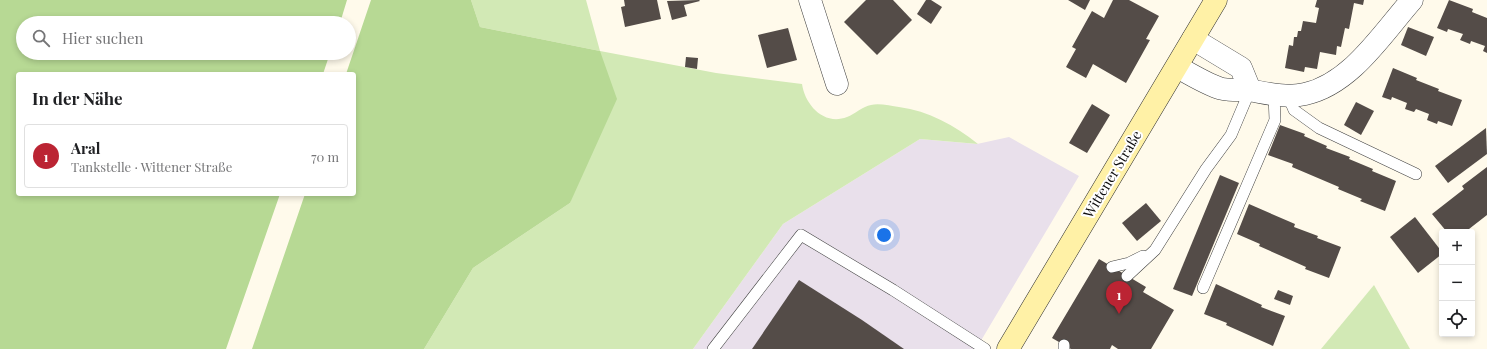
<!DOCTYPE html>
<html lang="de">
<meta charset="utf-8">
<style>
:root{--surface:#fff;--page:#f2f2f2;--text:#202124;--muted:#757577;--line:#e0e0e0;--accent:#bb2433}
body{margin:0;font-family:"Playfair Display",serif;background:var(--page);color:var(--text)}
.controls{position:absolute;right:12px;bottom:12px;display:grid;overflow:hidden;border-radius:4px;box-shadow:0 2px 6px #0003}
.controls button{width:36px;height:36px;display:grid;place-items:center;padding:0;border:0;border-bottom:1px solid var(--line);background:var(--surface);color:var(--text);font:20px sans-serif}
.you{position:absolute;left:884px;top:235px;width:14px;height:14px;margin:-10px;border:3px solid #fff;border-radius:50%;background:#1a73e8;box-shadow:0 0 0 6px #1a73e833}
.badge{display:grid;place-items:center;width:26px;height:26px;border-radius:50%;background:var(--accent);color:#fff;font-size:13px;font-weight:700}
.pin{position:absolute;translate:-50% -33px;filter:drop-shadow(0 1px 2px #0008)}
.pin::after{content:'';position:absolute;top:21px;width:14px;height:12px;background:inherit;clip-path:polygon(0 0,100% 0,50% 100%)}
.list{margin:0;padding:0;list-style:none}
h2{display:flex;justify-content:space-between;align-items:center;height:52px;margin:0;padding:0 16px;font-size:17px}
h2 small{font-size:13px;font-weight:400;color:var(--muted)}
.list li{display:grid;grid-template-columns:26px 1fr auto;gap:12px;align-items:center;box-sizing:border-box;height:64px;margin:0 8px 8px;padding:0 8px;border:1px solid var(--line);border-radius:4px}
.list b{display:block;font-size:15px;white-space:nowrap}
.list p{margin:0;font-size:13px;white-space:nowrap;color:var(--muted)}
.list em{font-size:13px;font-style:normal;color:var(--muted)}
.icon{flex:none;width:22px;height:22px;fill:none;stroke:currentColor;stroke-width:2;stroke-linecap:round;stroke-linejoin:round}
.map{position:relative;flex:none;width:1487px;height:349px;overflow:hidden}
.search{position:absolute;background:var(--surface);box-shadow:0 2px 6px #0003;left:16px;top:16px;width:340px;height:44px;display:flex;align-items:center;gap:10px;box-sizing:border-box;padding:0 14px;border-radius:22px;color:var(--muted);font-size:15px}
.panel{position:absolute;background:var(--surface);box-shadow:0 2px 6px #0003;left:16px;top:72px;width:340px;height:124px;border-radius:4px}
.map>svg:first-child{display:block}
</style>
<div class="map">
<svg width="1487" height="349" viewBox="0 0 1487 349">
<rect width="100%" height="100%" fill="#fffaeb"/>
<path fill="#e9e0eb" d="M1009,137l70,39 -103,173h-283l90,-125 137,-85 57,5z"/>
<g fill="#d2e9b5">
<path d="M471,0h115l14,51 116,22 86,11c3,21 22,42 45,33 8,-3 16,-11 24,-12 8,-2 20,1 28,2 30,4 55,18 79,37l-58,-5 -137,85 -90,125h-269l49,-81 97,-65 30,-152 -120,-24z"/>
<path d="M1374,285l36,64h-89z"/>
</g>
<g fill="#b7d994">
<path d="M0,0h347l-7,23h-317v30h307l-7,21h-305v120h262l-54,155h-226z"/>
<path d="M371,0h100l9,27 120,24 17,48 -47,104 -97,65 -49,81h-172l53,-155h49v-120h-8z"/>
</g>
<g fill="#544c48">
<path d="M624,0h33l4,19 -36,8 -4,-20 4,-1z"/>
<path d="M699,0l1,1 -16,4 3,11 -15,4 -5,-19z"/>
<path d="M866,0h27l19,20 -35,35 -33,-33z"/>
<path d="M926,0h5l11,7 -11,17 -14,-10z"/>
<path d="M1068,0h22l-5,10z"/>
<path d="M1113,0h16l30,16 -13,23 4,1 -24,43 -33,-19 -7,14 -20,-11 10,-18 -4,-2 20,-36 12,7z"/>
<path d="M1317,0h47l-1,5 -9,-2 -5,26 -4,-1 -4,19 -4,-1 -1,9 -16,-3 -3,17 -12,-2 -1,5 -19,-4 4,-23 4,1 1,-9h3l1,-6h3l2,-10 13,2 3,-15 -4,-1z"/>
<path d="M1449,0l24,9 -1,3 15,6v35l-4,-2 2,-5 -14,-5 -1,3 -10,-4 3,-6 -15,-5 -1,3 -10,-4z"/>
<path d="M1408,27l26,10 -8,19 -25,-11z"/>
<path d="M788,28l9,32 -30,8 -9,-33z"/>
<path d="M686,57l12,1 -1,11 -12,-2z"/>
<path d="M1393,68l24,10 -1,2 23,9 -1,2 24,9 -10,26 -14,-5 -1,3 -10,-4 2,-6 -13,-5 -2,3 -9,-3 2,-6 -15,-6 -1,3 -9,-3z"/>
<path d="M1356,102l18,9 -13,24 -17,-10z"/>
<path d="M1092,104l18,11 -23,38 -18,-10z"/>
<path d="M1280,125l25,9 -1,2 23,10 -1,2 24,9 -1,2 24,10 -1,2 24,10 -11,30 -25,-10 2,-2 -24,-10 1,-2 -47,-20 1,-3 -25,-9z"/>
<path d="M1486,128l1,26 -39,29 -13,-17z"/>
<path d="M1487,167v48l-18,14 2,3h-24l-15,-18 32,-25 -2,-3z"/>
<path d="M1220,175l19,8 -47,113 -19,-7z"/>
<path d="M1146,203l15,18 -24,20 -15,-18z"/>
<path d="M1249,204l46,20 -1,3 24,9 -1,2 24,9 -12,31 -24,-9 1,-2 -47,-21 1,-2 -23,-10z"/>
<path d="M1415,217l27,35v2l-24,19 -28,-36z"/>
<path d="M1099,259l47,28 -3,5 31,18 -23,39h-33l-6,-4 -2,4h-39l-19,-11z"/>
<path d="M799,280l63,40 42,29h-152z"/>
<path d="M1216,284l46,21 -1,2 24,9 -12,30 -47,-21 1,-2 -23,-9z"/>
<path d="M1278,290l15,6 -3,9 -16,-6z"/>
</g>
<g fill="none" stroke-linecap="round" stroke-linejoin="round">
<defs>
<g id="lane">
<path d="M1288,96l6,14 25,18 97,46"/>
<path d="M1112,267l17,-4 14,-7"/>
<path d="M1127,276l28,-26 51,-81 25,-34 19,-45"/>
<path d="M1203,288l72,-168 -1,-25"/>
<path d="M713,349l88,-114 92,55 92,59"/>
<path d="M1064,349v-4"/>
</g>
<g id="street">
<path d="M810,0l27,84"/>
<path d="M1193,39l48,29 9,22"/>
<path d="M1177,67c12,6 34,20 46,22 10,2 21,0 31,2 16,3 34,7 51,3 46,-10 77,-60 107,-94"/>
</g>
<path id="secondary" d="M1008,349l208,-349"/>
</defs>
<use href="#lane" stroke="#3f3f3f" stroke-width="12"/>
<use href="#street" stroke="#3f3f3f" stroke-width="23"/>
<use href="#secondary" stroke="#2e2e2e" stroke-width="23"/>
<use href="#lane" stroke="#fff" stroke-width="11"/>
<use href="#street" stroke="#fff" stroke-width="22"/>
<use href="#secondary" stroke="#fff1a6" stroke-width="22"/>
</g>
<g text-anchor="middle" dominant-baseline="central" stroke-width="4" stroke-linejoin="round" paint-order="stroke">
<g font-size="14" fill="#0c0c0c" stroke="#fff">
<text transform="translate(1112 174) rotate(-59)">Wittener Straße</text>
</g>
</g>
</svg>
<div class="controls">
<button>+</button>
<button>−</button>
<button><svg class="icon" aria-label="locate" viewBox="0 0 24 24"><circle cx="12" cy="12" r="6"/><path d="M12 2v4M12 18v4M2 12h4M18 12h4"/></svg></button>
</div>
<div class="you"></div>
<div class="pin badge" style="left:1119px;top:314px">1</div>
<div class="search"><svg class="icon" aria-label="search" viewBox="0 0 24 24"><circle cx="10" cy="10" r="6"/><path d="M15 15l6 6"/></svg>Hier suchen</div>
<section class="panel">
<h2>In der Nähe<small></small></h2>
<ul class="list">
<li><span class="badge">1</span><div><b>Aral</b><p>Tankstelle · Wittener Straße</p></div><em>70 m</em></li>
</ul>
</section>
</div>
